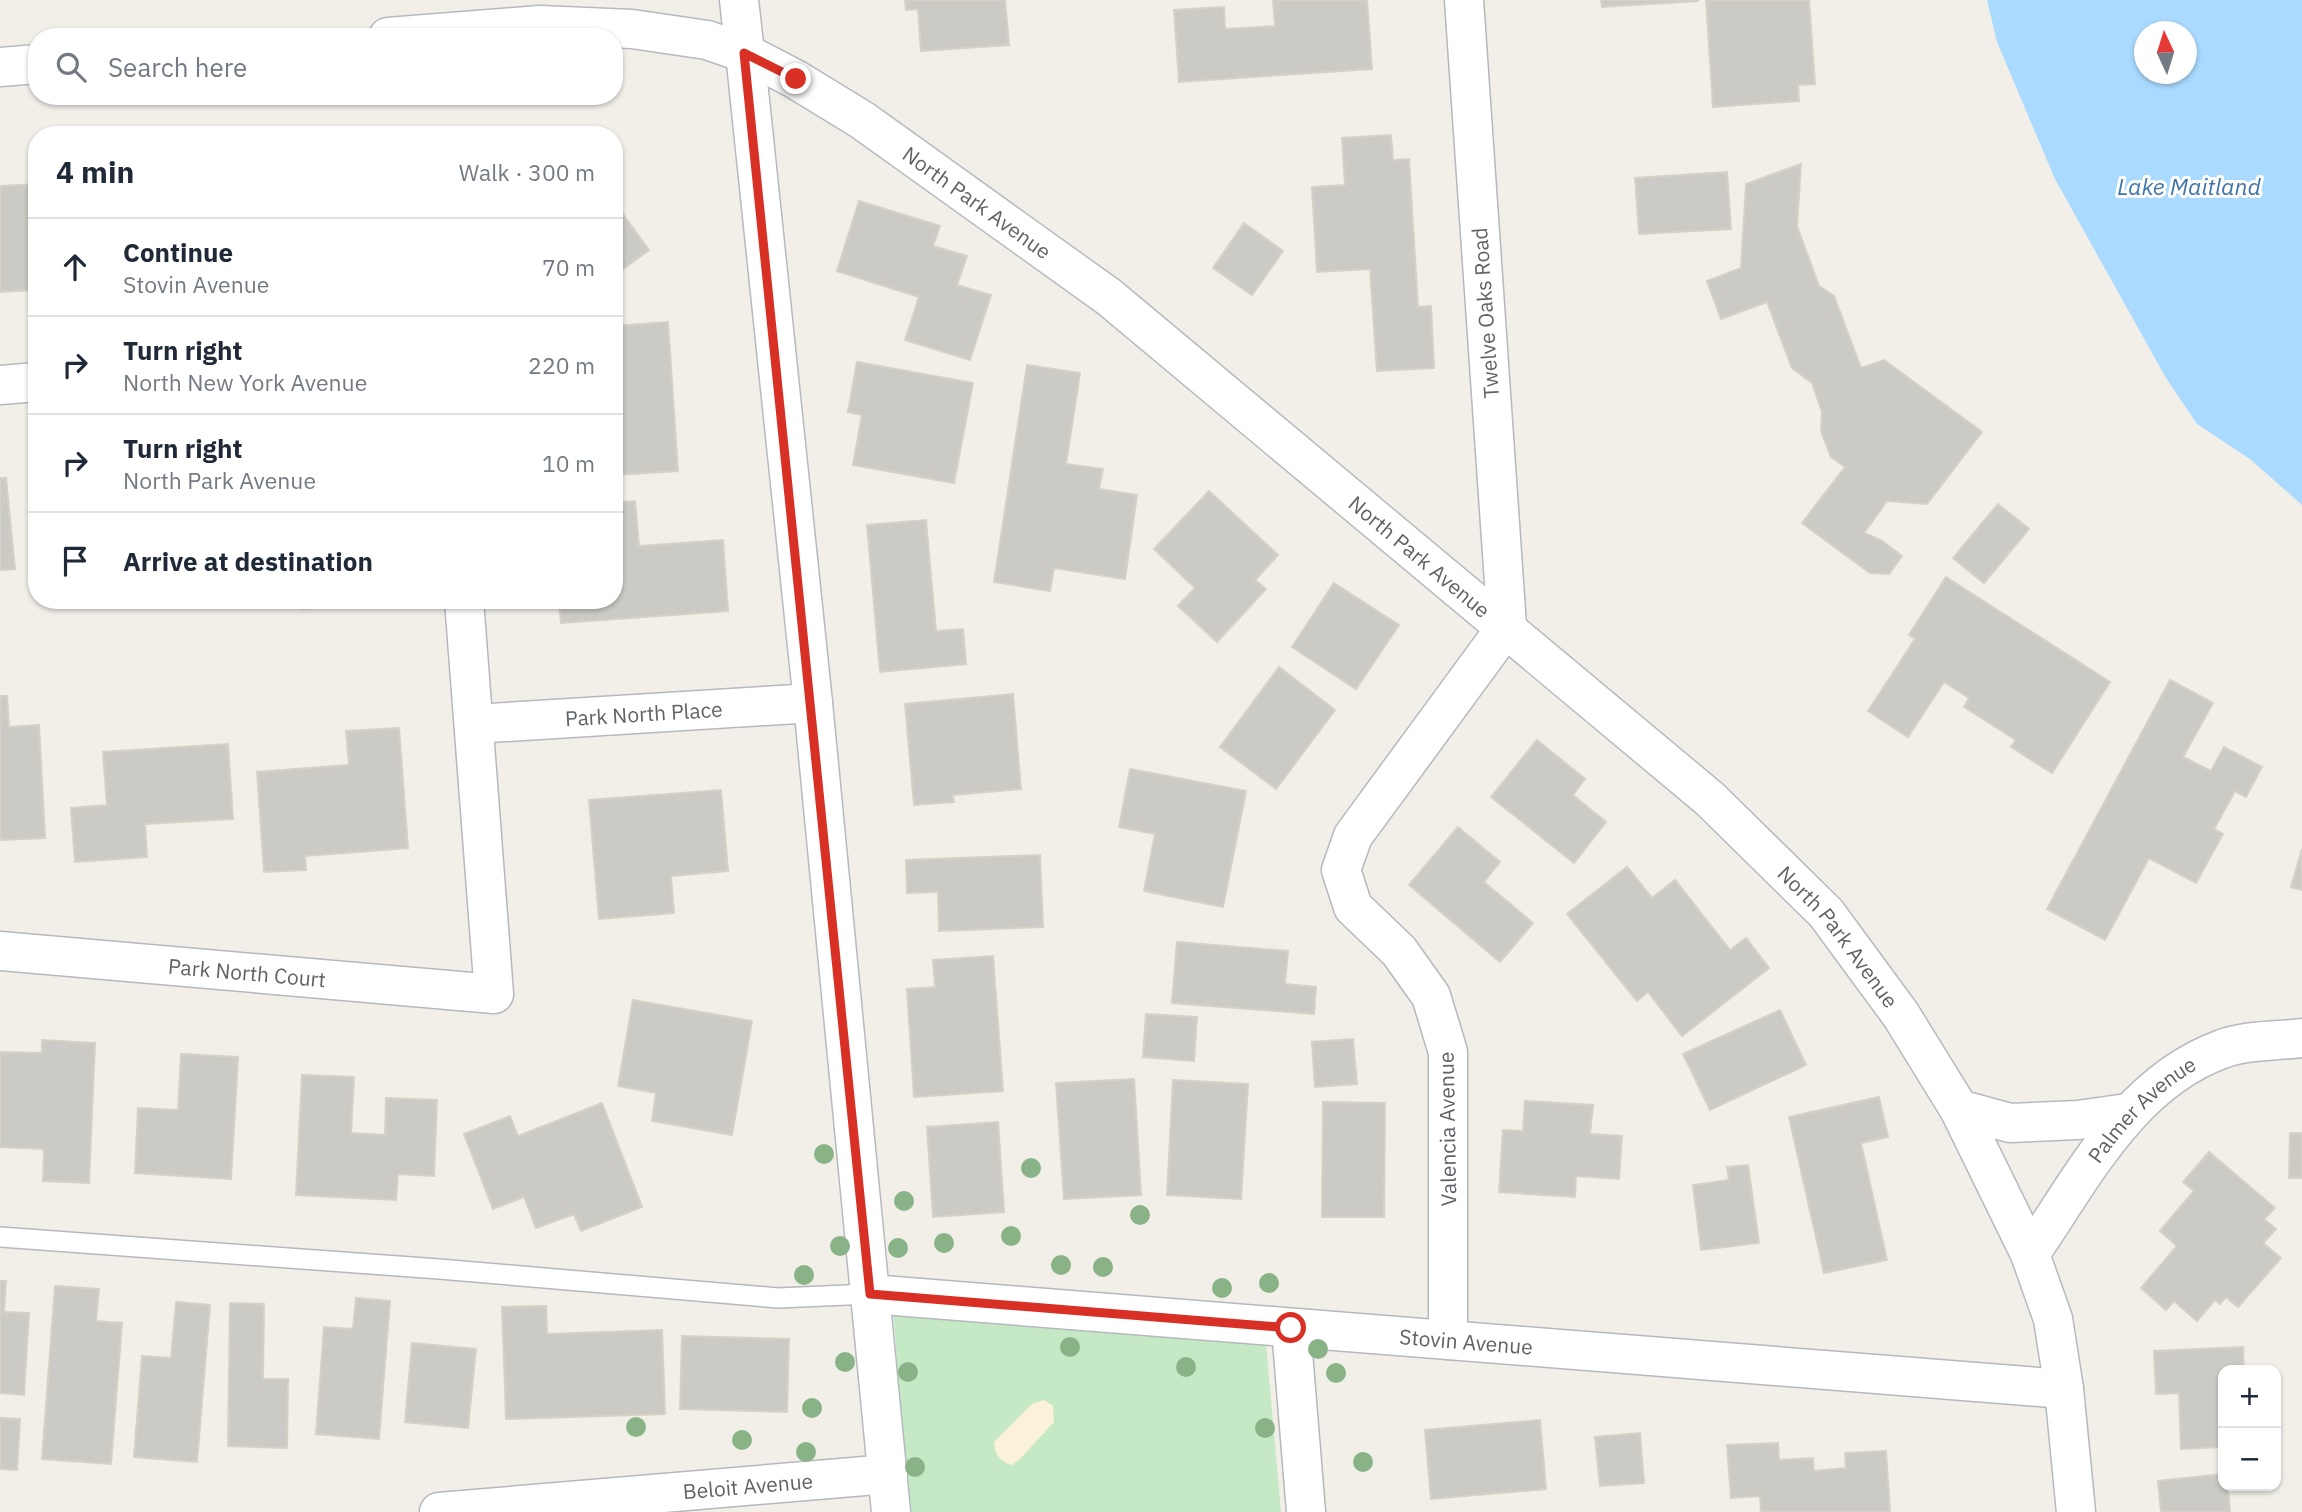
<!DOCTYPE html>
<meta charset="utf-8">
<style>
:root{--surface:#fff;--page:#f2f2f3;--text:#1f2937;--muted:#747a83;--line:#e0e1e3}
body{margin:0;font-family:"IBM Plex Sans",sans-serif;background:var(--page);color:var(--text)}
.controls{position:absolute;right:21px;bottom:21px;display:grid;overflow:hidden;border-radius:14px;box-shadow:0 2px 5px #0004}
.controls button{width:63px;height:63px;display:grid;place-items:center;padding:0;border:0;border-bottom:2px solid var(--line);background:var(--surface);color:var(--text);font:35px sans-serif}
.compass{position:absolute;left:2134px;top:21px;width:63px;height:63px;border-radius:50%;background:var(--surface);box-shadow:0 2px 5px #0004;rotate:356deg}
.stop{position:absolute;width:21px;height:21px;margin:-16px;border:5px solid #d93025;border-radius:50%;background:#fff}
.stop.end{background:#d93025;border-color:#fff;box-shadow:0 2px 7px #0008}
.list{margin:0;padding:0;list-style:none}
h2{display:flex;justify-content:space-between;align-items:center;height:91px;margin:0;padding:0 28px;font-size:30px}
h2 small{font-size:23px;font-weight:400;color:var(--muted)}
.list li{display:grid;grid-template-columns:46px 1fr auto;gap:21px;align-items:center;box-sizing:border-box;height:98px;padding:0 28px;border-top:2px solid var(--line)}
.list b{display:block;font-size:26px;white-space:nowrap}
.list p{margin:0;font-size:23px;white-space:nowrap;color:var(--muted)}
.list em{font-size:23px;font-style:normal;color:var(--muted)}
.icon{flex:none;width:38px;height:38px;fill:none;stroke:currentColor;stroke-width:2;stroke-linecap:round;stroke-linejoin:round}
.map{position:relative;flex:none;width:2302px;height:1512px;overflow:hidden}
.search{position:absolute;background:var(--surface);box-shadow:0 2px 5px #0004;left:28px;top:28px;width:595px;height:77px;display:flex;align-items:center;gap:18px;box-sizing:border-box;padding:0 24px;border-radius:28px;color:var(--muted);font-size:26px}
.panel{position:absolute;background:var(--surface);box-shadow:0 2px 5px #0004;left:28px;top:126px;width:595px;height:483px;border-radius:28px}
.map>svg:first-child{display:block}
</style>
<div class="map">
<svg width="2302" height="1512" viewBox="0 0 2302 1512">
<rect width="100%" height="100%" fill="#f1efe8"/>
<path fill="#c5e8c5" d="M893,1306l373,38 15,168h-373z"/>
<path fill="#fbf3d9" d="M1044,1400l9,6 1,16 -35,38 -7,5c-11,-2 -18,-12 -18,-23l38,-38z"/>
<path fill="#aadaff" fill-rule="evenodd" d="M1987,0h315v505l-52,-46 -53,-35 -31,-46 -111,-199 -58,-137zM2144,32h42v42h-42z"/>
<g fill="#cccac5" stroke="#d6d1c6" stroke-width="2">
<path d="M905,0h100l4,45 -88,6 -3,-42 -12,1z"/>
<path d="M1273,0h94l5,69 -193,13 -5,-72 50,-3 1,22 50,-3z"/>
<path d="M1601,0h97v1l-96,6z"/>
<path d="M1706,0h103l6,84 -17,1 1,16 -86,6z"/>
<path d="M1391,135l2,25 16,-1 9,148 13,-1 3,62 -57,3 -7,-102 -53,3 -5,-85 33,-2 -3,-47z"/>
<path d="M1801,164l-4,62 22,60 15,10 27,72 23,-8 98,72 -55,72 -40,-3 -23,32 17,7 21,16 -13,18 -19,-1 -68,-50 43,-56 -14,-10 -10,-26 1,-19 -10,-29 -20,-15 -25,-66 -46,17 -14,-38 34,-13 5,-84z"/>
<path d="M1727,172l4,57 -92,5 -4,-56z"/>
<path d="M37,184v79l-8,1 2,26 -31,2v-106z"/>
<path d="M859,201l81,25 -7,20 34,10 -10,29 34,10 -21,65 -65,-20 14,-43 -82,-26z"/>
<path d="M614,202l35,48 -35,26z"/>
<path d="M1244,223l39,28 -31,44 -39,-27z"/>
<path d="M668,322l10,149 -64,4v-149z"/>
<path d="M857,362l116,21 -19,100 -101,-18 9,-50 -14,-3z"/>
<path d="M1027,365l53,8 -14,91 37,5 -4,20 38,6 -12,84 -71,-11 -4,23 -56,-9z"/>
<path d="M0,478h6l9,91 -15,1z"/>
<path d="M1209,491l69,64 -23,25 11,9 -49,53 -39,-36 17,-18 -41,-39z"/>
<path d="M635,501l4,45 84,-6 5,71 -167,12 -2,-23h55v-97z"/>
<path d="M1998,504l31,25 -45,54 -31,-25z"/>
<path d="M926,520l10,111 27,-2 3,35 -86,8 -13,-147z"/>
<path d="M1946,577l164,105 -58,91 -41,-26 5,-7 -52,-33 5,-9 -25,-16 -36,55 -40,-26 47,-72 -6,-4z"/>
<path d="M1334,583l65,42 -43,64 -64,-42z"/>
<path d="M302,600h73v3l-73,6z"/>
<path d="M1279,667l56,43 -59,79 -56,-42z"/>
<path d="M2170,680l43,23 -30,54 28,14 13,-24 38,20 -16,30 -11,-6 -21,38 9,5 -27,49 -47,-25 -44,82 -58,-31z"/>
<path d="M1013,694l8,95 -68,6 1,7 -40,3 -9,-101z"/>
<path d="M0,696h7l2,31 30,-2 6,113 -45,2z"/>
<path d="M399,728l9,120 -103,8 1,14 -42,2 -7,-100 92,-7 -3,-34z"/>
<path d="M1537,740l48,39 -12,16 33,27 -32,41 -83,-66z"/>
<path d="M228,744l5,75 -88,5 2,33 -72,5 -4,-54 36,-3 -4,-53z"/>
<path d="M1130,769l116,22 -23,116 -79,-16 11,-57 -36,-7z"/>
<path d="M721,790l7,81 -57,5 3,37 -75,6 -10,-119z"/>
<path d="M1458,827l42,35 -16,20 49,41 -33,39 -91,-77z"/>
<path d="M2302,849v41l-11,-3z"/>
<path d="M1040,855l3,72 -104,4 -1,-39 -31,1 -1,-33z"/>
<path d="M1627,867l25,31 23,-18 55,70 16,-12 23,30 -87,68 -34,-44 -11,9 -70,-87z"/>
<path d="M1177,942l111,9 -3,33 31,3 -2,27 -142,-11z"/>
<path d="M993,956l10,135 -89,6 -7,-108 28,-2 -2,-27z"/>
<path d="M633,1000l119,21 -20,114 -80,-14 4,-28 -38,-7z"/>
<path d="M1780,1010l26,55 -96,45 -27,-56z"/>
<path d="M1146,1014l51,3 -3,44 -51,-4z"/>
<path d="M1353,1039l4,45 -42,3 -3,-45z"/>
<path d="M42,1040l53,3 -6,140 -46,-2 1,-32 -44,-2v-95l42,1z"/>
<path d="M181,1054l57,3 -7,122 -96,-6 3,-65 40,2z"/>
<path d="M302,1075l52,2 -3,56 34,2 1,-37 51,2 -3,76 -36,-2 -2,26 -100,-5z"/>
<path d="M1134,1079l7,116 -77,4 -8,-116z"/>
<path d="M1173,1080l75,4 -7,115 -74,-4z"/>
<path d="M1879,1097l9,40 -27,6 26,117 -63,13 -35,-156z"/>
<path d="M1525,1101l68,4 -3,29 32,2 -3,43 -43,-3 -1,21 -76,-5 4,-62 20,1z"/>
<path d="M1323,1102l62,1 -1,114h-62z"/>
<path d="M602,1103l40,104 -61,24 -7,-17 -38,14 -12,-31 -31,12 -29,-75 46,-18 8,20z"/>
<path d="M998,1122l6,90 -71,5 -6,-90z"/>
<path d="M2290,1133h12v45h-13z"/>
<path d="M2209,1152l66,56 -11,11 12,10 -13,14 18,15 -43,49 -12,-10 -6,7 -5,-4 -18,21 -23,-20 -8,9 -25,-22 36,-42 -17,-15 34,-40 -11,-9z"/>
<path d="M1748,1165l11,78 -58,7 -8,-65 36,-5 -2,-13z"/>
<path d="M0,1281h6l-2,31 25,1 -5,82 -24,-2z"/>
<path d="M55,1286l44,3 -3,32 26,2 -11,141 -69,-5z"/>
<path d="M356,1298l34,3 -11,138 -63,-5 8,-107 29,2z"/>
<path d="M176,1302l34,3 -13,157 -63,-5 8,-101 29,2z"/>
<path d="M230,1303l34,1 -1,75h25l-1,69 -59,-2z"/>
<path d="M546,1306l1,28 115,-4 3,84 -159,5 -4,-112z"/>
<path d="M682,1336l107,3 -2,73 -107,-3z"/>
<path d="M412,1343l64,6 -8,79 -63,-6z"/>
<path d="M2243,1347l1,23h-21v77l-42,2 -2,-56 -23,1 -2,-43z"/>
<path d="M0,1418l20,1 -3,51 -17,-1z"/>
<path d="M1540,1420l6,69 -115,10 -6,-69z"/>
<path d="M1640,1433l4,50 -44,3 -5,-49z"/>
<path d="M1778,1443l1,17 34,-2 1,13 32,-3 -1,-15 41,-2 4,61h-129l-1,-16 -29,2 -4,-53z"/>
<path d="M2223,1474v12h5l2,26h-69l-3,-31z"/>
</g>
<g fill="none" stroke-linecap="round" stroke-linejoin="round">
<defs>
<path id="lane" d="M0,1237l439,32 339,29 92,-4"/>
<g id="street">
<path d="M739,0l6,53"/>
<path d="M0,385l37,-3"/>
<path id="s1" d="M474,724l339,-21"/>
<path id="s2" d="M0,951l494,43 -30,-394"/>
<path id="s3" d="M870,1294l1194,95"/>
<path d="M1291,1328l15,184"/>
<path d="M1448,1340v-288l-17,-56 -32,-45 -46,-44 -12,-37 12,-34 154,-210 -43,-626"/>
<path id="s4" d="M439,1512l449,-38"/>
</g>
<g id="secondary">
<path id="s5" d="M388,37l152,-12 92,4 75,11 38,13 50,26 67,41 247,177 601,502 116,114 75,102 58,94 71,145 23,65 11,70 12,123"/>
<path d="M745,53l68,650 78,809"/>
<path d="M0,67l37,-3"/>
<path d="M1959,1109l51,14 68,-3 49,-7"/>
<path id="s6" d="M2030,1254c53,-77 99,-171 192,-205 23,-9 55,-8 80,-11"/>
</g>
</defs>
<use href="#lane" stroke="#b5b8bc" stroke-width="22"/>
<use href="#street" stroke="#b5b8bc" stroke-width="41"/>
<use href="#secondary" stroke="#b6babf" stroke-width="41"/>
<use href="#lane" stroke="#fff" stroke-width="19"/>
<use href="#street" stroke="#fff" stroke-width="38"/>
<use href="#secondary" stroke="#fff" stroke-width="38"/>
</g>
<g fill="#89b387">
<circle cx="824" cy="1154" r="10"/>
<circle cx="1031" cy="1168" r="10"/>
<circle cx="904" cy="1201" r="10"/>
<circle cx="1140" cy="1215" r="10"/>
<circle cx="1011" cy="1236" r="10"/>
<circle cx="944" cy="1243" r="10"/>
<circle cx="840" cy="1246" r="10"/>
<circle cx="898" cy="1248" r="10"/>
<circle cx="1061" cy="1265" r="10"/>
<circle cx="1103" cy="1267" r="10"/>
<circle cx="804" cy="1275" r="10"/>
<circle cx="1269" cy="1283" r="10"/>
<circle cx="1222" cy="1288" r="10"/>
<circle cx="1070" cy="1347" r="10"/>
<circle cx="1318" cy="1349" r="10"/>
<circle cx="845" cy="1362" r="10"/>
<circle cx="1186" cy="1367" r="10"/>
<circle cx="908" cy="1372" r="10"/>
<circle cx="1336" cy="1373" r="10"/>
<circle cx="812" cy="1408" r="10"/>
<circle cx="636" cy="1427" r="10"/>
<circle cx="1265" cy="1428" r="10"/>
<circle cx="742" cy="1440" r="10"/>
<circle cx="806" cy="1452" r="10"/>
<circle cx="1363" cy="1462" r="10"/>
<circle cx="915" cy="1467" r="10"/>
</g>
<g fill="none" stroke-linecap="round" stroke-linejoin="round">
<path stroke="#d93025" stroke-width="9" d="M796,79l-52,-26 126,1241 421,34"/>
</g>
<g text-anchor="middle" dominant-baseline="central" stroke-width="6" stroke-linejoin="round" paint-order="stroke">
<g font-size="21" fill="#5f6368" stroke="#fff">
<text stroke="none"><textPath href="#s5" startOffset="637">North Park Avenue</textPath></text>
<text transform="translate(1485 313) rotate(-94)">Twelve Oaks Road</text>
<text stroke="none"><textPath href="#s5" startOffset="1204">North Park Avenue</textPath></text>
<text stroke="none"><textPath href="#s1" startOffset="170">Park North Place</textPath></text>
<text stroke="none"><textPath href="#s5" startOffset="1771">North Park Avenue</textPath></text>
<text stroke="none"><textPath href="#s2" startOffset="248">Park North Court</textPath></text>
<text stroke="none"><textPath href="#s6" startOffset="184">Palmer Avenue</textPath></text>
<text transform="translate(1447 1129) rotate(-91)">Valencia Avenue</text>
<text stroke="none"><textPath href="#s3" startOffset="598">Stovin Avenue</textPath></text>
<text stroke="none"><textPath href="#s4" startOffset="310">Beloit Avenue</textPath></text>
</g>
<g font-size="23" font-style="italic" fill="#4174aa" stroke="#fff">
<text x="2189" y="186">Lake Maitland</text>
</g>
</g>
</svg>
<div class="controls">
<button>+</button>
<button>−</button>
</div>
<svg class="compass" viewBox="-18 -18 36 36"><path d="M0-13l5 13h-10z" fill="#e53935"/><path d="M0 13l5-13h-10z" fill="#747a83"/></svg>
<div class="stop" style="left:1291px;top:1328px"></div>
<div class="stop end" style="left:796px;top:79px"></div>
<div class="search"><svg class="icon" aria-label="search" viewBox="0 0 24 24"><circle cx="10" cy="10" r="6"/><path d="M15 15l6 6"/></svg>Search here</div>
<section class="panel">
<h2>4 min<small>Walk · 300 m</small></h2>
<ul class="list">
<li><svg class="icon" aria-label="ahead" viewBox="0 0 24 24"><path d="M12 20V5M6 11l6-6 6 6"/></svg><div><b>Continue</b><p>Stovin Avenue</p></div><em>70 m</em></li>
<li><svg class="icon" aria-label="right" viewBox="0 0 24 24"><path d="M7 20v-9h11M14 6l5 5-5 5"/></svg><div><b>Turn right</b><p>North New York Avenue</p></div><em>220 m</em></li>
<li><svg class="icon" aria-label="right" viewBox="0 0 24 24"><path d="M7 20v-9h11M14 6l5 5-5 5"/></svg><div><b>Turn right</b><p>North Park Avenue</p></div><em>10 m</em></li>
<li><svg class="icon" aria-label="arrive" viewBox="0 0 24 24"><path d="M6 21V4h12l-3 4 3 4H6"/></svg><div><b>Arrive at destination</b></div></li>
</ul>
</section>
</div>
